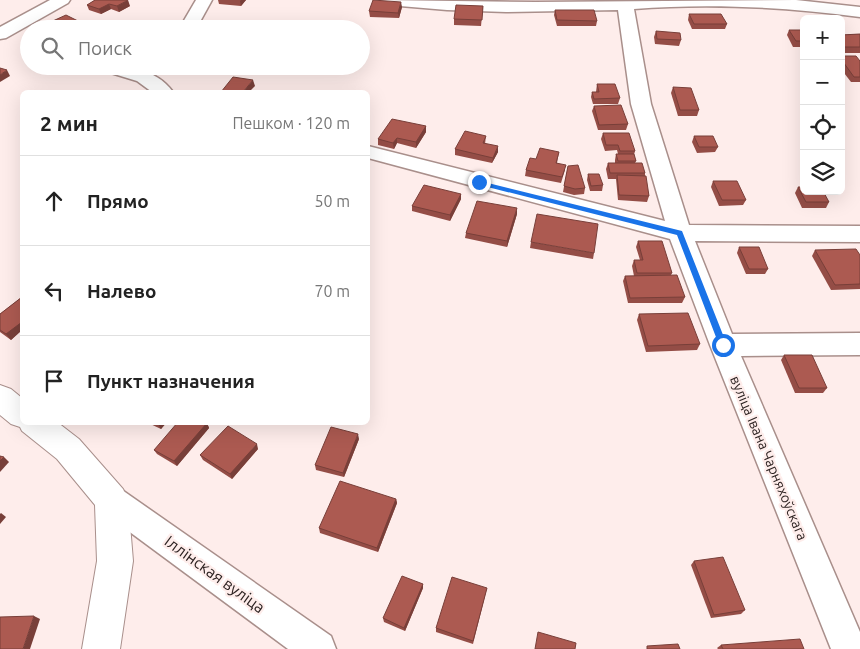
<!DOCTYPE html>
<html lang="ru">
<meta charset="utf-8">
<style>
:root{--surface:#fff;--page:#f6f6f6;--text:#222;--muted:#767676;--line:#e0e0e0}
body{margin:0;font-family:Ubuntu,sans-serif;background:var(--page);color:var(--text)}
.controls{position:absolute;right:15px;top:15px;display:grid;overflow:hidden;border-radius:8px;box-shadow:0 5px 20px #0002}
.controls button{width:45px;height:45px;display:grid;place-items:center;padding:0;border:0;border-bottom:1px solid var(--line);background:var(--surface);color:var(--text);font:25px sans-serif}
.stop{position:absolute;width:15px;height:15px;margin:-11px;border:4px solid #1a73e8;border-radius:50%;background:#fff}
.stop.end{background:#1a73e8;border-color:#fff;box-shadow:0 1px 5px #0008}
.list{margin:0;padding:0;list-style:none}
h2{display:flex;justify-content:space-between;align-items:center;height:65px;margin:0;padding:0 20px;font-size:21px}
h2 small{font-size:16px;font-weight:400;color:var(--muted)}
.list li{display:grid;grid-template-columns:32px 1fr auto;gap:15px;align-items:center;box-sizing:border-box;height:90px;padding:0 20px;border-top:1px solid var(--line)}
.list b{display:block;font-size:19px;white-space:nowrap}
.list em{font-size:16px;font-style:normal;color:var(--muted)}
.icon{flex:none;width:28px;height:28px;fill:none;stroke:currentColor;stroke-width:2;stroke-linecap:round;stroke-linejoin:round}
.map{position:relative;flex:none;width:860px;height:649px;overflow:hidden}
.search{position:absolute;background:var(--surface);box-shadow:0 5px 20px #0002;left:20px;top:20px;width:350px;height:55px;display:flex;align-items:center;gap:12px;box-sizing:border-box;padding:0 18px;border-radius:28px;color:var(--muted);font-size:19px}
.panel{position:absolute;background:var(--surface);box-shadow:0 5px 20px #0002;left:20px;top:90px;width:350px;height:335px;border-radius:8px}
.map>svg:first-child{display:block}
</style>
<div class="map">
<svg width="860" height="649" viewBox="0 0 860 649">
<rect width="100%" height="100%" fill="#feedeb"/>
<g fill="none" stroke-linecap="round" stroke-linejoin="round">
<defs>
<g id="minor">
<path d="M50,0h20l-2,3 -62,35 -6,1v-12z"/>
<path d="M196,0h16l-16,29h-17z"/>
<path d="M380,0l155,2 261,-2 64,7v10c-75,-10 -150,-14 -226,-8l17,95 38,121 171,1v16l-165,-1 37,93 128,-1v22l-119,1 119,276v17h-29l-121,-304 -40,-106 -302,-81v-12l297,75 -34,-117 -13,-94 -112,2 -59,-2 -59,-5 -6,-2z"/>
<path d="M98,66c27,0 57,1 75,26h-21l-15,-11 -36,-11z"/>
<path d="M111,485l11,5 209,146 5,13h-48l-188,-139 -5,-10 5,-10z"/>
</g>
<path id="major" d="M0,385l11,4 11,9v24h35l22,17 44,50 5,11 5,61 -13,88h-38l15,-88 -2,-56 -38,-46 -35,-28 -2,-4 -9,-3 -11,-9z"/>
</defs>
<use href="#minor" stroke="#a98f8b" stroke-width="3"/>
<use href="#major" stroke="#a98f8b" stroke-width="2"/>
<use href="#minor" fill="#fff" fill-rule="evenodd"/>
<use href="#major" fill="#fff" fill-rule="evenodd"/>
</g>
<g fill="#944d46">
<path d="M95,0l35,6 -11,6 -8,-3 -10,5 -12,-4 -2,-5z"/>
<path d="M218,0h28l-5,6 -22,-2z"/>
<path d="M483,6l-2,20 -27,-1v-6z"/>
<path d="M402,7l-3,11 -29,-1 -1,-6z"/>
<path d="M555,10l42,11 -1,5h-39l-3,-11z"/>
<path d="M689,14l38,10 -2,5h-33l-4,-9z"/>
<path d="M789,30h15v17h-11l-6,-12z"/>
<path d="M656,31l25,9 -2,6 -24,-2 -1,-7z"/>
<path d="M860,34v19h-19v-18z"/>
<path d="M841,56l19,5v21h-9l-10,-13z"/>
<path d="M597,84l23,14 -2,6h-25l-2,-7 1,-5h4z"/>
<path d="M673,87l26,23 -2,6h-19l-7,-23z"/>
<path d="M594,106l34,18 -2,6h-28l-6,-19z"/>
<path d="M426,126v6l-10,16 -19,-5 -3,6 -16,-4v-6z"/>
<path d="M603,133l32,18 -1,4 2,6 -1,2 10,10v3l4,20 -2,6 -29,-2 -2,-21h-8l-2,-10 2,-6h7v-3l1,-6h2l-1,-4 -12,1 -4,-12z"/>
<path d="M486,136l-1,8 13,8 -6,11 -37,-8v-6z"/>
<path d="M694,136l24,11 -3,5 -18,1 -5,-11z"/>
<path d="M559,152l-2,11 8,7 -4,13 -36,-7 1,-6 10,-11z"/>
<path d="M568,166l17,22 -1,6 -10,1 -11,-3z"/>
<path d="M588,174l15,11 -1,6h-12l-3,-11z"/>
<path d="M713,181l33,19 -3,5 -24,1 -8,-19z"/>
<path d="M798,187l31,15 -3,6h-24l-7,-15z"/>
<path d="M461,194v5l-11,22 -38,-10v-5z"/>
<path d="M517,214l-10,33 -42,-9 1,-5z"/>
<path d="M638,241l34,32 -1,2 14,22 -3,6h-54l-5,-22 2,-5h9l-2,-10 2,-6h6l-4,-13z"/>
<path d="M531,242l63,11 -1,6 -63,-11z"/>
<path d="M739,247l29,22 -3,5h-19l-9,-21z"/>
<path d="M815,250l45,5v34l-29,1 -19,-34z"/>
<path d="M22,297v33l-11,10 -11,-8v-18z"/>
<path d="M639,314l61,30 -3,6 -51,2 -9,-32z"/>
<path d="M784,355l43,33 -4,5h-28l-14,-33z"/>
<path d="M146,422h21l-6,7z"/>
<path d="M207,423l2,5 -32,38 -20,-12 -3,-4z"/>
<path d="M359,439l-15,38 -28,-7 -1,-5z"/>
<path d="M258,449l-26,30 -29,-19 -3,-5z"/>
<path d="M396,499l1,4 -19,49 -58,-19 -1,-5z"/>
<path d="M694,561l51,49 -4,4 -30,4 -20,-53z"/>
<path d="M423,584v4l-18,43 -21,-9 -1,-4z"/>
<path d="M487,588l-14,56 -37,-12v-4z"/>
<path d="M721,645l83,4h-86l-1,-1z"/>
</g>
<g fill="#783f39">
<path d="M128,0l2,6 -11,6 -2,-6z"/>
<path d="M241,0h5l-5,6 -1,-5z"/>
<path d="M401,2l1,5 -3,11 -1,-5z"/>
<path d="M109,4l2,5 -10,5 -2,-5z"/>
<path d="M78,21l3,5 -6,3h-13z"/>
<path d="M7,70l3,6 -10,6v-7z"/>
<path d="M253,80l2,6 -6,6h-6z"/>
<path d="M426,126v6l-10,16v-6z"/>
<path d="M397,138v5l-3,6 -1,-6z"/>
<path d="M498,146v6l-6,11 1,-5z"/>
<path d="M461,194v5l-11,22v-6z"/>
<path d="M517,208v6l-10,33v-6z"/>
<path d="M22,322v8l-11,10 -5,-6z"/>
<path d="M160,422h7l-6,7 -3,-5z"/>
<path d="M207,423l2,5 -32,38 -3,-5z"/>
<path d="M358,434l1,5 -15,38 -1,-4z"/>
<path d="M257,444l1,5 -26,30 -2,-5z"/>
<path d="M4,457l5,5 -9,10v-11z"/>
<path d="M396,499l1,4 -19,49 -1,-4z"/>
<path d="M1,513l5,4 -6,7v-10z"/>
<path d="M423,584v4l-18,43 -1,-3z"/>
<path d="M34,616l6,3 -10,30h-7z"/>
</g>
<g fill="#ac5a51" stroke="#783f39">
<path d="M95,0h33l-11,6 -8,-2 -10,5 -12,-4z"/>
<path d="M373,0l28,2 -3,11 -29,-2z"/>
<path d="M456,5l27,1 -1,14 -28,-1z"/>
<path d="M555,10h39l3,11 -40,-1z"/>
<path d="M689,14h32l6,10h-33z"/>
<path d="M66,15l12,6 -16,8h-12l-6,-4z"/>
<path d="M150,24l27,4 -1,1h-30z"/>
<path d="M789,30h15v11h-8z"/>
<path d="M656,31l24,2 1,7 -24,-1z"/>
<path d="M860,34v13h-19v-12z"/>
<path d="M841,56h15l4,5v16h-6l-13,-18z"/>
<path d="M0,68l7,2 -7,5z"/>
<path d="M233,77l20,3 -10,12h-22z"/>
<path d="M597,84h18l5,14 -26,1 -2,-7h7z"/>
<path d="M673,87l18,1 8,22h-19z"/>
<path d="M286,91l8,1h-10z"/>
<path d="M621,105l7,19 -29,1 -5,-19z"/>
<path d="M392,119l34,7 -10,16 -19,-4 -4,5 -15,-4z"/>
<path d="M465,131l21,5 -3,7 15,3 -5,12 -38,-9z"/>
<path d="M603,133h26l6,18h-15l-2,-6h-12z"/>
<path d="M694,136h19l5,11h-19z"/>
<path d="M540,148l19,4 -3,11 10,2 -4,12 -36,-7 4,-12 6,1z"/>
<path d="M616,154h18l2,7h-18z"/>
<path d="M608,163h34l3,10h-35z"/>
<path d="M578,165l7,23 -10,1 -11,-3 4,-20z"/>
<path d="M588,174h11l4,11 -12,1z"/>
<path d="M617,175l29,1 3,20 -30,-1z"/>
<path d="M713,181h24l9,19h-24z"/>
<path d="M424,185l37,9 -11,21 -38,-9z"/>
<path d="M798,187h6v4h19l6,11h-23z"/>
<path d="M477,201l40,7 -10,33 -41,-8z"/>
<path d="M537,214l61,10 -4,29 -63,-11z"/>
<path d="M638,241h24l10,32h-35l-3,-13h9z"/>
<path d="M739,247h20l9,22h-19z"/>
<path d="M856,249l4,6v29l-25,1 -20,-35z"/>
<path d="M677,275l8,22 -55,1 -5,-22z"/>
<path d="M22,297v25l-16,12 -6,-4v-16z"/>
<path d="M688,313l12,31 -52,2 -9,-32z"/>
<path d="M784,355h28l15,33h-28z"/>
<path d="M178,422l29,1 -33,38 -20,-11z"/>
<path d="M228,426l29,18 -27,30 -30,-19z"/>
<path d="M331,427l27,7 -15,39 -28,-8z"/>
<path d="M0,456l4,1 -4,4z"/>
<path d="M340,481l56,18 -19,49 -58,-20z"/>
<path d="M723,557l22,53 -31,5 -20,-54z"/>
<path d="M402,576l21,8 -19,44 -21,-10z"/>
<path d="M452,577l35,11 -14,53 -37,-13z"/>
<path d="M34,616l-11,33h-23v-32z"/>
<path d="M538,632l38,11 -1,6h-40z"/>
<path d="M800,639l4,10h-81l-2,-4z"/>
<path d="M678,644l2,5h-33v-3z"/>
</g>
<path fill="#1a73e8" d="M476,180l206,51 45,114 -1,3h-6l-1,-3 -42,-110 -201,-51z"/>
<g text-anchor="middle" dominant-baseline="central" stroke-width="4.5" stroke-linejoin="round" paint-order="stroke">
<g font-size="14" fill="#2c2221" stroke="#feedeb">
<text transform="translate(769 458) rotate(67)">вуліца Івана Чарняхоўскага</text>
</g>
<g font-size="16" fill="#2c2221" stroke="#feedeb">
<text transform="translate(215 574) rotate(36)">Іллінская вуліца</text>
</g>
</g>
</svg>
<div class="controls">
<button>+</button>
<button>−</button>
<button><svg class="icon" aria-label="locate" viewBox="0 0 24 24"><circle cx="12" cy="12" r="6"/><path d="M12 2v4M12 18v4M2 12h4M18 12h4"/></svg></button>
<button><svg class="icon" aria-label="layers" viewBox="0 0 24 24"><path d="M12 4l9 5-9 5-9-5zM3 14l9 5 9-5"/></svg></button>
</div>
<div class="stop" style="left:723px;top:345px"></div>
<div class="stop end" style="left:479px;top:182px"></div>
<div class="search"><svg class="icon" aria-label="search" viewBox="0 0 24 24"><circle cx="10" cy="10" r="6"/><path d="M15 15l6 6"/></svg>Поиск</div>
<section class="panel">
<h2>2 мин<small>Пешком · 120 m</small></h2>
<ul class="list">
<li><svg class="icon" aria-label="ahead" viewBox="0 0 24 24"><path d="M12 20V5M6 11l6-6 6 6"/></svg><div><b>Прямо</b></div><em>50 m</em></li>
<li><svg class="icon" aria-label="left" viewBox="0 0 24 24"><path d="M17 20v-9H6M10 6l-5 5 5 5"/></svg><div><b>Налево</b></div><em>70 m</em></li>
<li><svg class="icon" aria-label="arrive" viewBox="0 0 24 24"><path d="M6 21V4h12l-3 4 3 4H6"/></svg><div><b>Пункт назначения</b></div></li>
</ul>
</section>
</div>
